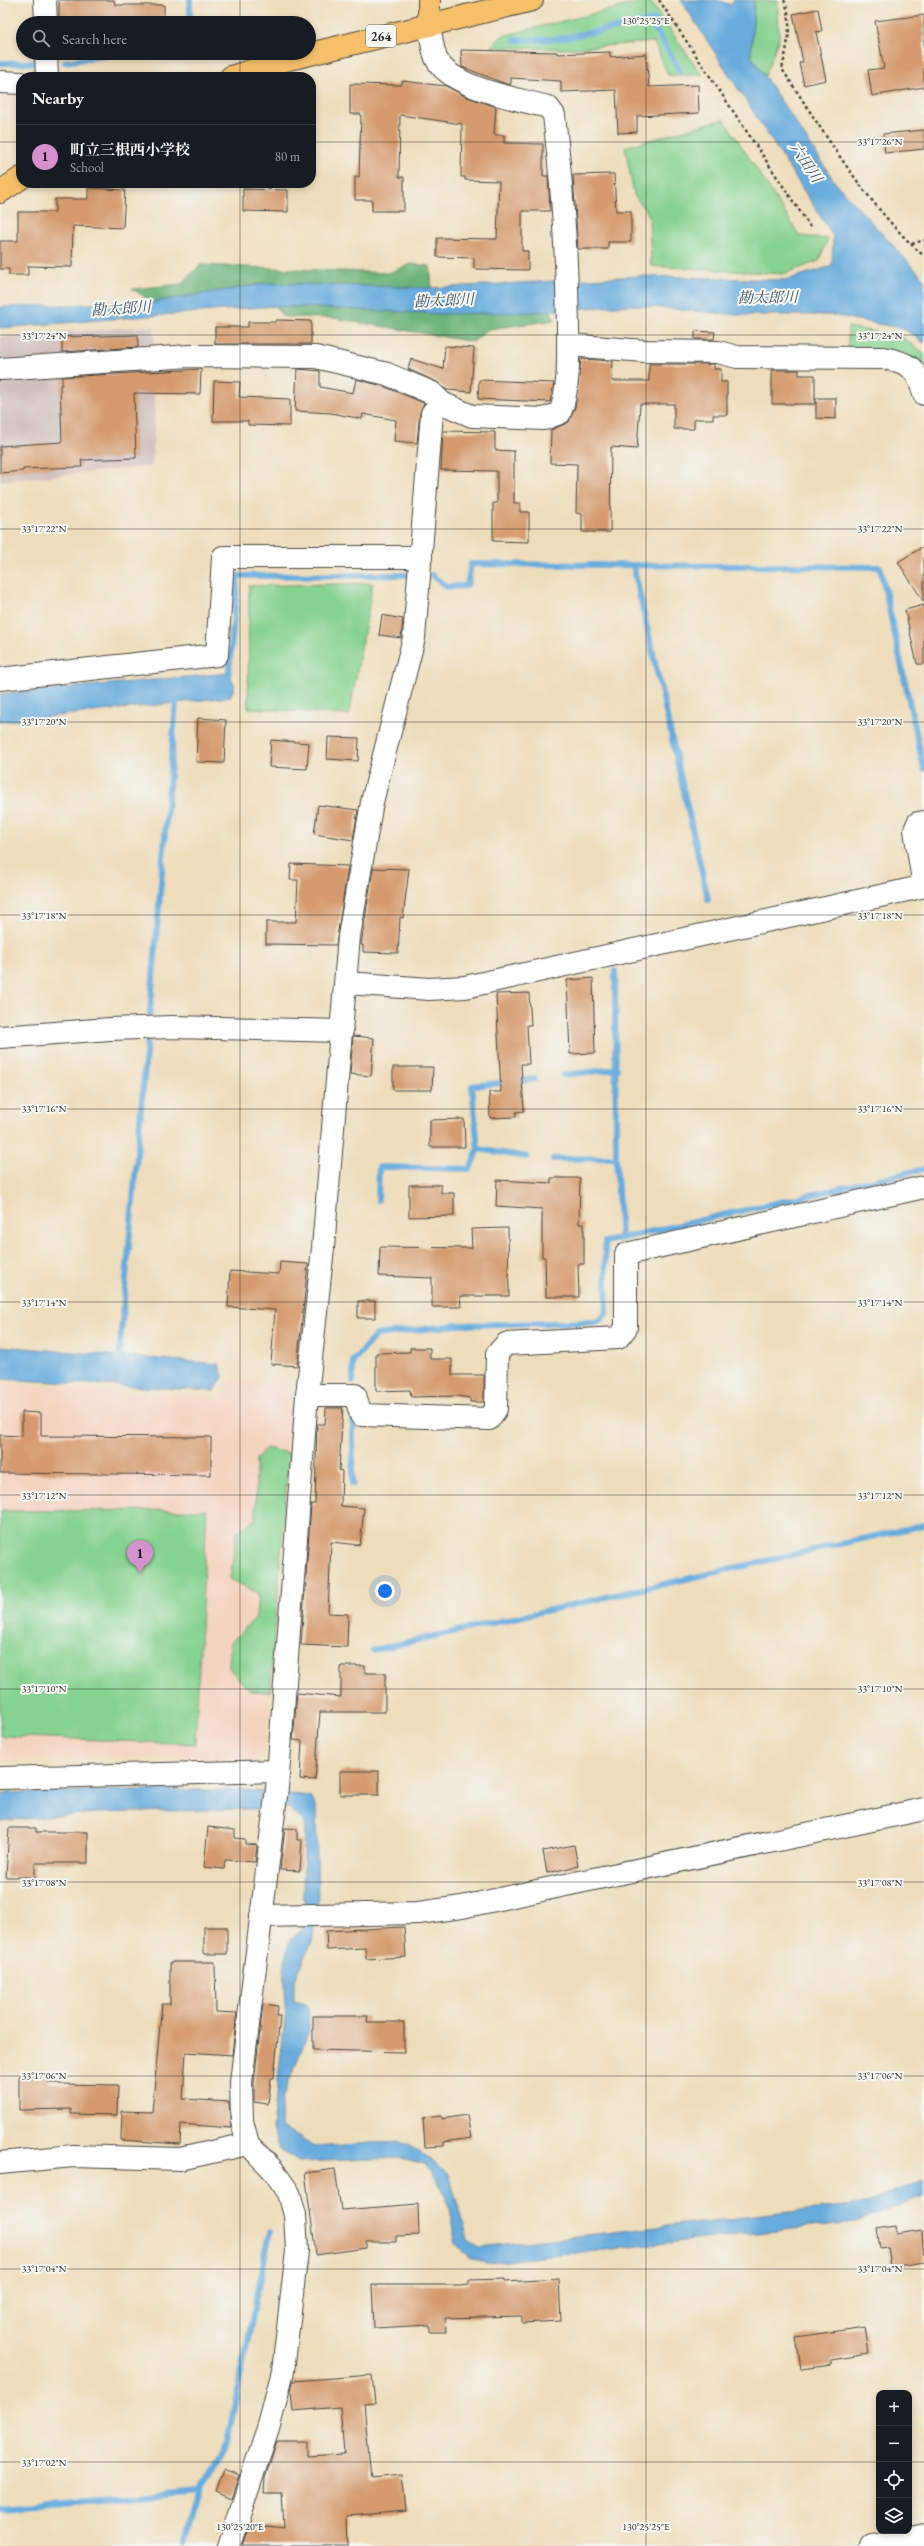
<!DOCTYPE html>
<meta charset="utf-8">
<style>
:root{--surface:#171b24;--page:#242831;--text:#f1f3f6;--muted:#9ea1a6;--line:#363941;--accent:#d690ce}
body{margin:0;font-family:"EB Garamond","Noto Serif JP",serif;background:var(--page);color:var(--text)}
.controls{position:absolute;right:12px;bottom:12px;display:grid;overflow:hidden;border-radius:8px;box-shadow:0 2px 6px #0003}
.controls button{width:36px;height:36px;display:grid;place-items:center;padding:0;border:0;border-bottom:1px solid var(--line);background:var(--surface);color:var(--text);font:20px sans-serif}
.you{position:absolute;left:385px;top:1591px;width:14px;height:14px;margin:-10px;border:3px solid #fff;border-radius:50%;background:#1a73e8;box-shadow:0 0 0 6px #1a73e833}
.badge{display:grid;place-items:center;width:26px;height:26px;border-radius:50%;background:var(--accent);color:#111;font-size:13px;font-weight:700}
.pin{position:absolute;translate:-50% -33px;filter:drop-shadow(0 1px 2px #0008)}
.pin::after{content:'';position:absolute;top:21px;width:14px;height:12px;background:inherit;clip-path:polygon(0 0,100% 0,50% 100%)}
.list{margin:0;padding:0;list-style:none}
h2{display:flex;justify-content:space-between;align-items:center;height:52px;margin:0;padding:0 16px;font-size:17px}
h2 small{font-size:13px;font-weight:400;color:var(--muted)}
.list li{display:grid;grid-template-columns:26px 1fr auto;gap:12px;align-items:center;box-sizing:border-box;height:64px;padding:0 16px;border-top:1px solid var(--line)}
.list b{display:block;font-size:15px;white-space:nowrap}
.list p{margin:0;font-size:13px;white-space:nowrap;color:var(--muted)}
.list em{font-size:13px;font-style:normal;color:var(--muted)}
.icon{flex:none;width:22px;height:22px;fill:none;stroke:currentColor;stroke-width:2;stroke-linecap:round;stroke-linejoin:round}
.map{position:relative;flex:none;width:924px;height:2546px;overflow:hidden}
.search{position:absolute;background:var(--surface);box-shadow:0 2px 6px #0003;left:16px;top:16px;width:300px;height:44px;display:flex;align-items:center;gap:10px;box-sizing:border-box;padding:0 14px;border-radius:22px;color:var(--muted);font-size:15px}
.panel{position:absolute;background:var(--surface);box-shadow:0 2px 6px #0003;left:16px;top:72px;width:300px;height:116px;border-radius:16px}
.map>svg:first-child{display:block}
</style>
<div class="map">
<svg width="924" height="2546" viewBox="0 0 924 2546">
<rect width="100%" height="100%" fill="#f6f6f2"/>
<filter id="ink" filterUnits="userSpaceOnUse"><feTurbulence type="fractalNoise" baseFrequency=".025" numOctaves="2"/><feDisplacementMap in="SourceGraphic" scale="8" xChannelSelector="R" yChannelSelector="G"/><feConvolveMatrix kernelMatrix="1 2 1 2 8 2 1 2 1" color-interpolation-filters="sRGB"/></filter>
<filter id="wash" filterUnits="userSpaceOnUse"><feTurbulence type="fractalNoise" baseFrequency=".012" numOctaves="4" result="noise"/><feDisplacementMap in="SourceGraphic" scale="16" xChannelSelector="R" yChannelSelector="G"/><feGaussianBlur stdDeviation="0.9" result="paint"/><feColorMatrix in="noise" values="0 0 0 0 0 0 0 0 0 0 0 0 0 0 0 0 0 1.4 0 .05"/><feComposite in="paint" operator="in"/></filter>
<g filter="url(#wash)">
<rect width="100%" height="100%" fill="#edb"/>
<path fill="#f4d3c0" d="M230,1381l64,4 -29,366 -12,11 -142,-5 -111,4v-378l218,15z"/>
<path fill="#d0c0bc" d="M154,326l1,83 -3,57 -152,15v-144z"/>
<g fill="#86d290" stroke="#587e5e">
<path d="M649,0l53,75h-34l-14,-33 -91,7 -72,-2 11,-11z"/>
<path d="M754,0l24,1 1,37 -14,38 -14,-20z"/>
<path d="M724,119l76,117 28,3 -9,22 -36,13 -132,-8 -2,-51 -15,-20 -9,-48z"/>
<path d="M848,327l54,10 22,16v18l-5,-10 -71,-12z"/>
<path d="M373,583l-24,132 -101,-7 1,-122z"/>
<path d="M266,1448l23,5 -19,239 -20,-1 -21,-23 1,-25 26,-26 2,-24 -28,-14 7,-47 19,-13v-60z"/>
<path d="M207,1510l-12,234 -195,-8v-225z"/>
</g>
<g fill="#6cb47a" stroke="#4c7052">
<path d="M411,264l19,2 2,22 -164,-5 -115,19 -21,-13 50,-5 18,-19 188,8z"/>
<path d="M275,306l169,8 106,-4 5,10 -66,9 -16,13 -140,-24 -50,-1z"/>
</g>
<g fill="#67acdd" stroke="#496c84">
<path d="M681,0h37l13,5 3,-5h20l-3,56 86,129 87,94v64l-20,-14 -72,-14h-95l-107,-10 -99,7 -87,2 -169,-8 -275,22v-21l153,-5 115,-19 164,5 209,-12 144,4 47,-14 1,-30z"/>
<path d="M229,673l6,13 -5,11 -230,25v-28z"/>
<path d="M0,1346l219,18 4,13 -9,14 -214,-12z"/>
<path d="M116,1790h125l70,6 5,12 2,93 -6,41 -18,40v19l14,4 1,26 -27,68 -1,27 33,21 84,-6 17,8 34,25 19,66 12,7 381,-43 63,-24v17l-68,25 -369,41 -18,-4 -13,-16 -10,-48 -21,-31 -24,-6 -102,4 -19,-13 -8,-20 14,-118 -2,-49 6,-22 13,-11 3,-27 -3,-6 2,-73 -16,-15 -195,5 -94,8v-28z"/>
</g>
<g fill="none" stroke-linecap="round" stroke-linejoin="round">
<g stroke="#67acdd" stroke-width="6">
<path d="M651,22l29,49"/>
<path d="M190,23v-23"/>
<path d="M515,40l42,-1 99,-19"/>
<path d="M65,62l57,-9"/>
<path d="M0,63h36"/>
<path d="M633,565l75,334"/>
<path d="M432,575l15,12 20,-1 4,-22 409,3 44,202"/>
<path d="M228,681l10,-105 170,-1"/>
<path d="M615,971l1,187 5,80"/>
<path d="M150,1014l26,-312"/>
<path d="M563,1075l54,-6"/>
<path d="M478,1149l49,8"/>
<path d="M553,1159l63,-1"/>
<path d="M378,1200l1,-33 91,2 8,-20 -6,-63 63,-7"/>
<path d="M119,1356l28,-313"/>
<path d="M353,1381v-20l23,-26 80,-10 142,-3 9,-9 -2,-71 319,-73"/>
<path d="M353,1413v71"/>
<path d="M373,1650l551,-125"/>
<path d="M0,2508l200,-16 27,-50 43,-210"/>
<path d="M184,2546l16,-54"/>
</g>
</g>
<g id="blocks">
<g fill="#d59b6e">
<path d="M59,0h55l1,5h49v18h-105z"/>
<path d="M818,9l4,22 -6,1 10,48 -22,5 -5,-22 4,-1 -10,-48z"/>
<path d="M924,15v72l-52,9 -4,-26 16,-2 -9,-47z"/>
<path d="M461,50l96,2v2l53,-2v5l36,-3 3,33 49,-2 1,28 -62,3v16l-19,1 -2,-43 -55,2v-11l-50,-3v6h-5l-44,-17z"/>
<path d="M402,81l44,5 19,10 31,11 -2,28h10v8l39,1v32h5l2,35h-28v40h6v19l-54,-1v-11l-37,-1v-19l60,1 2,-58 -34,-1v-3h-4l1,-53 -62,-9 -1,62h5v34h-32v-11h-17v-23h4l2,-63h-11v-30l52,1z"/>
<path d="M924,130v19l-39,4 -2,-19z"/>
<path d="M614,174l2,37h15v31h-23v7h-30l-5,-74z"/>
<path d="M88,188l37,2 -2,38 -50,-2 -1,41 -44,-1v9h-19v-6h-9v-28h18v-29h37v-13h33z"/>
<path d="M243,189l45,1v22l-45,-1z"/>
<path d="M276,320l35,1v23h-96v-17h33v-5h28z"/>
<path d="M695,331l20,1 -1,7h-19z"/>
<path d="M138,335v12l-76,5v-15z"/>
<path d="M445,346l29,2 -3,44 -24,-2 -10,-8 -29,-13 3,-10 32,10z"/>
<path d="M581,359l32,2 -1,20h37v-17h65v5h7v13h6v33h-14v4h-19v10h-20v-25h-34l-3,45 -26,-2 -1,85h-28v-18l-6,-1 1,-49 -27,-1 1,-33 18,-8 6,-15z"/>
<path d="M201,369l-1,25 -66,-1 2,65 -55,2 1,7 -59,2v2l-23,2v-27l62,-4 -2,-57h2v-8z"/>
<path d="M297,369l23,2v16l33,6 3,-14 27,7 41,17 -4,9 -3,31 -23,-2 2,-21 -33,-6 -1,5 -31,-6 -36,-2z"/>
<path d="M772,370h27v5h16v29h-43z"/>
<path d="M479,380l75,3 -4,19 -72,-3z"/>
<path d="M214,381l26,1 -1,15 51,2v27l-42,-1v-4h-35z"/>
<path d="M816,398h20v21l-20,-1z"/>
<path d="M443,431l52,1v18l19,1v52h6v9h9v30l-36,-1v-38h4v-32l-56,-1z"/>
<path d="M924,546v56l-26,-40z"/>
<path d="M924,605v59h-7l-12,-54z"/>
<path d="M382,615l21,4 -2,19 -22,-3z"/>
<path d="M198,718l28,2 -2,43 -28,-1z"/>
<path d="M328,737l31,1 -1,23 -31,-2z"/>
<path d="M271,740l38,3 -2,26 -38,-2z"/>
<path d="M318,805l40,5 -5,30 -39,-6z"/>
<path d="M291,864l57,2 -12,79 -70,-1v-22h30l2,-42h-8z"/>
<path d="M373,868l36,1 -6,49 -3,-1 -2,36 -35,-1v-7h-2z"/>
<path d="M593,978l2,75 -25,1 -3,-74z"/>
<path d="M529,993l2,32h-4l2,39h-8l3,47 -8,1v5l-26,1 -1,-26h12l-5,-98z"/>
<path d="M353,1036l21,2 -3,38 -21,-2z"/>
<path d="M393,1067h40l-1,23h-39z"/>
<path d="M464,1119l1,28h-35v-27z"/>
<path d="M551,1178h29l-1,46h5v40h-6l1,33h-33l-1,-40h-3v-48l-46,-3 1,-26 54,3z"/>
<path d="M409,1185h32v8h13v23l-45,1z"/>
<path d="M508,1228l1,68h-49l1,11h-29v-29l-53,-2 1,-29 92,1 -1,-19z"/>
<path d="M280,1262l28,2 -11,102 -26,-2 4,-54 -47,-3 2,-36 49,3z"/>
<rect x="358" y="1301" width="17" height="17"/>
<path d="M410,1348h20v11h22v16h32v27h-14v-4l-12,-2 -47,1 -1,-7 -34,1v-38l34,-1z"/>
<path d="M326,1408h17l-4,62 3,1 -1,35 23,2 -4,37 -29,-3 -3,71 20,1 -1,33 -46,-2 10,-141h4l2,-80h8z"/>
<path d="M22,1412l19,1v23l170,1v38l-211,-2v-38l22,1z"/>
<path d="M341,1666h24v7h20v39h-65l-5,68 -15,-1 2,-38 -9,-1 4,-47 44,4z"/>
<rect x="340" y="1771" width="39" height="24"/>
<path d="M208,1827l27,3v8l10,1v5l12,1 -2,17 -30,-2 -1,9 -20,-2z"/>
<path d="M9,1828h27v4h52v31h-53v14h-29z"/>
<path d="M285,1828l12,1v11h5l-2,31 -20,-1z"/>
<path d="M574,1845l4,21 -31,7 -4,-22z"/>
<rect x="204" y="1927" width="23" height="27"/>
<path d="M404,1927l2,30 -40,2 -1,-11 -38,2 -1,-19z"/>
<path d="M170,1962h45l1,50 21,1 -5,42 -46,-3 -3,47 46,3 2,26 -50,-4 -1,20 -59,-4 1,-29 30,1 10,-108h8z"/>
<path d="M263,2004l15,2 -1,10h3l-6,62h-3l-3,26 -14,-2v-19z"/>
<path d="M313,2016h55l-1,6h37v30l-91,-2z"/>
<path d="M19,2076h30v7h10v1l59,1 -1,30 -46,-1v-5l-52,1z"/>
<path d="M467,2115l4,23 -27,4v4l-19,1 -2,-29 19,-2v3z"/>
<path d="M335,2169l6,41 77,-6 1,31 -23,1v6h-30v6l-50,7 -11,-82z"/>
<path d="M895,2226l1,8 26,-4 2,32 -34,5 -3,-20 -7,1 -3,-19z"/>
<path d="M504,2279v3l55,-3 2,42 -39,2v-7l-77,2 1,14h-16v-7l-56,3 -2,-43h89l8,-1v-4z"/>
<path d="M865,2327l4,27 -38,6v5l-30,4 -5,-32z"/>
<path d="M372,2375l3,28 -11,1 7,73 31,-3 4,37 -59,5 1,30h-106l8,-22 34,4 -2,-35h-18l1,-15 12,-37h30v15l37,-2 -4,-47 -47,4 -2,-20 2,-10z"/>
<path d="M223,2469l16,6 -8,24 -16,-7z"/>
</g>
</g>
</g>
<g filter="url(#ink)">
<use href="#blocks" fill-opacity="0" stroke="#484641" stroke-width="1"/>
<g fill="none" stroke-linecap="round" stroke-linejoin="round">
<defs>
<g id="minor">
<path d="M45,0l1,23"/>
<path d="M46,53l1,24"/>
<path d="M0,82l21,1"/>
<path d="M568,345l77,6 73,1 19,5 146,1c26,4 34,10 41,36"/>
<path d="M0,369l190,-13 126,1 71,17 45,19 10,10"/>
<path d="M0,679l217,-24 6,-98h198"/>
<path d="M347,983l82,6 36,-2 456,-100 2,-6 -8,-51 3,-7 6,-1"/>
<path d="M0,1037l110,-8 62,-2 170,4"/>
<path d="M307,1395h48l6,20 128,4 7,-10 1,-55 9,-10 112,-6 8,-10v-74l298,-67"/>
<path d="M0,1778l278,-7"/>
<path d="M261,1916l157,-3 44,-6 462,-98"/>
<path d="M0,2163l73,-7 107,3 68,-15"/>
<path d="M229,2546l41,-124 13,-51 14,-120 -2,-36 -6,-22 -16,-23 -25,-26 -6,-23 -1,-39 36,-294 30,-393 16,-147 26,-312 23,-134 42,-164 18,-225 10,-10 30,13 72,3 16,-6c10,-26 8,-59 8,-87 -1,-71 -6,-141 -14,-211l-6,-8c-29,-8 -99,-19 -112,-49 -4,-10 -5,-23 -7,-33"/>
<path d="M872,2546l52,-11"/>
</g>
<path id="major" d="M429,0v25"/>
<g id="highway">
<path d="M231,77l54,-17 247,-60"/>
<path d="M0,192l21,-14"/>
</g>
</defs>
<use href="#minor" stroke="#484641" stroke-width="24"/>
<use href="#major" stroke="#484641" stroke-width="24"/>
<use href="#highway" stroke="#484641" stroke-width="24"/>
<g stroke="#484641" stroke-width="2.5" stroke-dasharray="3 3" stroke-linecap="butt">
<path d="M659,0l152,228"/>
<path d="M784,0c10,21 3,47 -2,69 42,63 85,137 142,187"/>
<path d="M912,244l12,-4"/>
</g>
<use href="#minor" stroke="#fff" stroke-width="22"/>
<use href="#major" stroke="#f6c06b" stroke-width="22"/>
<use href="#highway" stroke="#f6c06b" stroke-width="22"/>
</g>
</g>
<path fill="none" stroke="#2b2b2b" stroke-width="1" stroke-opacity="0.45" d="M240,0v23M646,0v2546M240,53v24M0,142h21M311,142h613M240,183v2363M0,335h924M0,529h924M0,722h924M0,915h924M0,1109h924M0,1302h924M0,1495h924M0,1689h924M0,1882h924M0,2076h924M0,2269h924M0,2462h879M909,2462h15"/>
<g text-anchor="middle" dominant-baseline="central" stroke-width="4" stroke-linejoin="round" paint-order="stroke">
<rect fill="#f6f6f2" stroke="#686867" stroke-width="1" x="366" y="25" width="30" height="22" rx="3"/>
<g font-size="13" font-weight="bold" fill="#2b2b2b">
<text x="381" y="36">264</text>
</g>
<g font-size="15" font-style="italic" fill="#405869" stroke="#f6f6f2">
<text transform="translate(806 162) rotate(56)">六田川</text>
<text transform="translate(768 297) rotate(-1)">勘太郎川</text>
<text transform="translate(444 300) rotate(-3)">勘太郎川</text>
<text transform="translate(121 308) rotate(-4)">勘太郎川</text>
</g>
</g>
<g font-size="10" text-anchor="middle" fill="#2b2b2b" stroke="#f6f6f2" stroke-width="4" stroke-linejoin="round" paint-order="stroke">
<text x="646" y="24">130°25'25"E</text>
<text x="880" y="145">33°17'26"N</text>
<text x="44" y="339">33°17'24"N</text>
<text x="880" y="339">33°17'24"N</text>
<text x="44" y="532">33°17'22"N</text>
<text x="880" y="532">33°17'22"N</text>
<text x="44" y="725">33°17'20"N</text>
<text x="880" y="725">33°17'20"N</text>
<text x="44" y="919">33°17'18"N</text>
<text x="880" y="919">33°17'18"N</text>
<text x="44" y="1112">33°17'16"N</text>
<text x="880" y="1112">33°17'16"N</text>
<text x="44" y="1306">33°17'14"N</text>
<text x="880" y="1306">33°17'14"N</text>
<text x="44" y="1499">33°17'12"N</text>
<text x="880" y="1499">33°17'12"N</text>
<text x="44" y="1692">33°17'10"N</text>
<text x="880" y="1692">33°17'10"N</text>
<text x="44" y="1886">33°17'08"N</text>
<text x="880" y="1886">33°17'08"N</text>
<text x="44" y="2079">33°17'06"N</text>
<text x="880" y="2079">33°17'06"N</text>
<text x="44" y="2272">33°17'04"N</text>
<text x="880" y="2272">33°17'04"N</text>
<text x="44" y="2466">33°17'02"N</text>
<text x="240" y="2530">130°25'20"E</text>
<text x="646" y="2530">130°25'25"E</text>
</g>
</svg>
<div class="controls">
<button>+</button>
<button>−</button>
<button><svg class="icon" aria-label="locate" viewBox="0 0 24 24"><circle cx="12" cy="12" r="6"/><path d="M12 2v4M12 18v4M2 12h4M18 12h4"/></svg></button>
<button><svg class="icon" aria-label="layers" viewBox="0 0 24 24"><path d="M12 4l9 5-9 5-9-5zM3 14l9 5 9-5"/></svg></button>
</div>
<div class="you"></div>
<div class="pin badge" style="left:140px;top:1573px">1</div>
<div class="search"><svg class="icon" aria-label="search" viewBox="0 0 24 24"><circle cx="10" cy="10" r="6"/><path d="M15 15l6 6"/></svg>Search here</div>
<section class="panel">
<h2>Nearby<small></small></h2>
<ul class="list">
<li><span class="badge">1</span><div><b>町立三根西小学校</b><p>School</p></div><em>80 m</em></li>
</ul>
</section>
</div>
